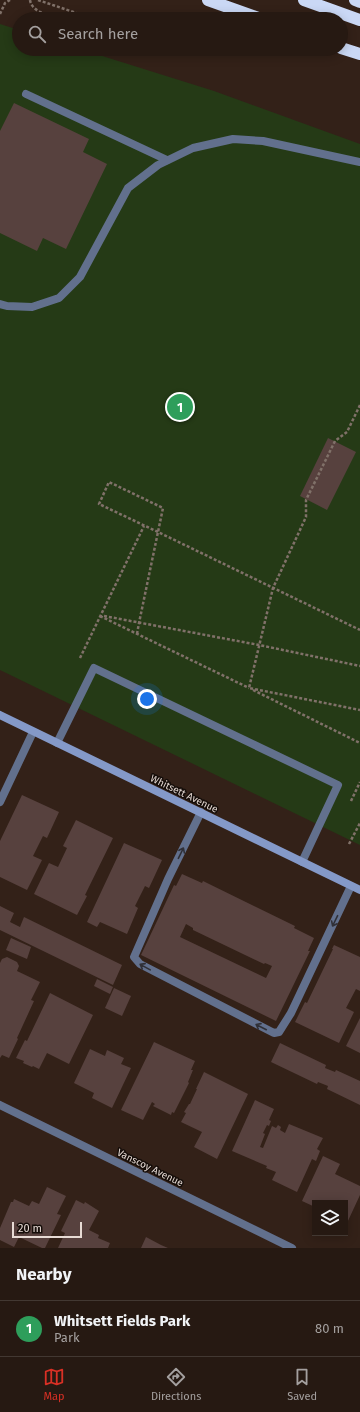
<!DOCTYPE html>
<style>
:root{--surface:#261912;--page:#2e221b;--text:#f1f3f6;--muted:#a4a09f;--line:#423832;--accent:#d93025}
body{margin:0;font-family:"Fira Sans",sans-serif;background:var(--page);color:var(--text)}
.controls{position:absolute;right:12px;bottom:12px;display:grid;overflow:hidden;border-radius:0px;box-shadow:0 2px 10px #0003}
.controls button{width:36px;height:36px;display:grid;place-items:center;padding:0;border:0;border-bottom:1px solid var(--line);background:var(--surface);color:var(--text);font:20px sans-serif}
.scale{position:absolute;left:12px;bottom:10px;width:70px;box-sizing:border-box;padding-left:4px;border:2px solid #e7dbd5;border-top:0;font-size:11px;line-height:14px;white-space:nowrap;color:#e7dbd5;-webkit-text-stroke:3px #150d09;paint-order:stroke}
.you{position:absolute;left:147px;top:699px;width:14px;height:14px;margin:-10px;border:3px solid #fff;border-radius:50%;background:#1a73e8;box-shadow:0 0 0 6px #1a73e833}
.badge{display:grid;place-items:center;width:26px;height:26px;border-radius:50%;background:var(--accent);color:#fff;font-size:13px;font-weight:700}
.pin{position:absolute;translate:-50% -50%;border:2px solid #fff;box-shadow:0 1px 4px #0006}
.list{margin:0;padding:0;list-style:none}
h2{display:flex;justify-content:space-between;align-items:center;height:52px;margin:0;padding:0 16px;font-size:17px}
h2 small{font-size:13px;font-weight:400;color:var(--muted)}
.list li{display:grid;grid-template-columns:26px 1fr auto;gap:12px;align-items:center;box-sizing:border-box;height:56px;padding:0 16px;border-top:1px solid var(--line)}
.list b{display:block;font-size:15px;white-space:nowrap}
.list p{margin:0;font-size:13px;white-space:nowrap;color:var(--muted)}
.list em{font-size:13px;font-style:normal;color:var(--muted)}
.icon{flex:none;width:22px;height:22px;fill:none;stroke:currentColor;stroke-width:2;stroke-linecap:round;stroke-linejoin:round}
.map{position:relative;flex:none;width:360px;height:1248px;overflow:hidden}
.search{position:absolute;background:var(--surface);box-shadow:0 2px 10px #0003;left:12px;right:12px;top:12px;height:44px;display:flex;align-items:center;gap:10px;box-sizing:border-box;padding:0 14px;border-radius:22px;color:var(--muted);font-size:15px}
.sheet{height:108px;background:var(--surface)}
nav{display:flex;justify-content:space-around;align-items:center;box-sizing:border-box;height:56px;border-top:1px solid var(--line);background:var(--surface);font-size:11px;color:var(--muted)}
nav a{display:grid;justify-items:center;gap:2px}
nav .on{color:var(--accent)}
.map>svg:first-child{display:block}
</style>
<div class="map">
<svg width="360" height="1248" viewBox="0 0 360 1248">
<rect width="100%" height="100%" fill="#332118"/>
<path fill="#253a16" d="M0,24l19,6v19h61l134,42 146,53v701l-360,-175z"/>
<g fill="#57413e" fill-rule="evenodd">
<path d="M14,103l75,36 -6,13 24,12 -41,85 -23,-11 -6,13 -37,-18v-102z"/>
<path d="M328,438l28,14 -29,58 -27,-14z"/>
<path d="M22,795l37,17 -12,26 -4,-2 -10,20 9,4 -15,30 -27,-13v-36z"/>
<path d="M76,820l37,18 -28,57 2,1 -10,19 -43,-21 15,-31 9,4 9,-19 -4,-2z"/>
<path d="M124,843l38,17 -13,28 -4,-2 -10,20 3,2 -11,26 -27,-12 -3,5 -10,-5z"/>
<path d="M182,874l20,9 1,-2 92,45 -1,2 20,10 -6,13h2l-34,70 -135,-66 33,-70 2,1zM186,924l7,4v2l71,34 1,-1 7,3 -6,12 -86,-41z"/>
<path d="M0,906l14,7 -4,9 10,5 4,-10 98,48 -9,20 -113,-55z"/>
<path d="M11,938l20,9 -4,12 -21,-9z"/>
<path d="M334,945l26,12v34l-4,-2 -10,19 8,4 -15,31 -44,-21 10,-20 2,1 26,-54h-1z"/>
<path d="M7,957l10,5 2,4 -2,5 23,11 -9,18 3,1 -17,37 1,1 -9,19 -7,-3 -2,3v-95l2,-4z"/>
<path d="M97,979l16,8 -3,7 -16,-8z"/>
<path d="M114,988l17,8 -9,20 -17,-8z"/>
<path d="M50,993l43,22 -24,49 -22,-11 -8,16 -6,-3 -1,1 -9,-4 1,-2 -8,-3 9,-18 2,1z"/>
<path d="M360,1018v35l-14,-7z"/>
<path d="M154,1042l41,19 -4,9h2l-5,12 1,1 -15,30 -2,-1 -1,3 -18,-9 2,-2 -3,-2 -9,18 -22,-10z"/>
<path d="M280,1043l46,22 -1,3 10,4 1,-2 24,11v24l-33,-16 1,-3 -10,-4 -1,2 -46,-22z"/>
<path d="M90,1049l15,7 2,-6 17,8 -3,6 10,4 -19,40 -20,-10 2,-5 -20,-10z"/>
<path d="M204,1072l44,22 -31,65 -23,-12 8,-15 -21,-10 5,-9 -2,-1 5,-8h1l7,-15h-1z"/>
<path d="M255,1100l19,9 -5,11 2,1 -2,5 -2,-1 -4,8 2,1 -5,13 3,1 9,-22 4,2 2,-3 3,2 -1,3 5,3 4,-9 34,14 -6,11 3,2 -4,10 -4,-2 -15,33 -25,-12 4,-8 -10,-4 1,-2 -35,-15z"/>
<path d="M323,1156l17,8 -5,10 25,12v9l-13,28 -2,-2v-18h-16l-7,-3 -2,3h-5v4l-13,-6z"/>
<path d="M47,1187l19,9 -9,18 4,1 -16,33h-3l-23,-11 -5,10 -14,-7v-12l11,-26h2l1,-3 15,7 3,-5 7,3z"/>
<path d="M76,1200l8,4 1,-2 14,9 -10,19 10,5 -1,3 12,5 -2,5h-50l7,-15 -4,-2z"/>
<path d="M146,1237l15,8 7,3h-27z"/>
</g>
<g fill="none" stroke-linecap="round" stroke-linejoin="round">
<g stroke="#807169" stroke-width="2.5" stroke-dasharray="3 2" stroke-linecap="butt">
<path d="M30,0c2,13 20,15 31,19"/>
<path d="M38,0l56,19"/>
<path d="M0,14l5,-11 5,-3"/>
<path d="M360,405l-13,27 -12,9 -29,59v17l-33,71 -24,100 111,22"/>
<path d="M100,616l149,72"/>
<path d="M104,616l155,29 101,21"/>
<path d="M137,634l2,-11 24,-115 -54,-26 -10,22 59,28 202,98"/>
<path d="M80,658l64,-132"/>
<path d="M253,690l107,53"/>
<path d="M351,801l9,-19"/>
<path d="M349,844l11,-21"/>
</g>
<g stroke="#62708d" stroke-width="8">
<path d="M26,94l141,66"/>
<path d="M0,304l7,2 25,1 27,-9 21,-21 48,-89 30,-23 35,-17 40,-9 30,2 97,21"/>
<path d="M57,743l37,-75 244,117 -36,77"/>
<path d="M0,802l33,-70"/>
<path d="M201,812l-33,67 -34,78 6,7 134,69 5,-1 12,-19 60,-127"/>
</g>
<path stroke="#62708d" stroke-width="8" d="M0,1105l292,143"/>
<path stroke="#8499c8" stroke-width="8" d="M0,715l360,175"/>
<g stroke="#cad8f5" stroke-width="12">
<path d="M208,0l53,19"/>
<path d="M304,0l56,20"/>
<path d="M355,0l5,2"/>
<path d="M341,48l19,6"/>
</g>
</g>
<defs><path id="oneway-shaft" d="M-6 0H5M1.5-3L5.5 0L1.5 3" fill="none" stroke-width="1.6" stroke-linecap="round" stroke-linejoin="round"/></defs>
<g stroke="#303037">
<use href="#oneway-shaft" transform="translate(181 853) rotate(-64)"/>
<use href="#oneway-shaft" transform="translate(335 921) rotate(116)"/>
<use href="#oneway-shaft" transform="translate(145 967) rotate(-151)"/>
<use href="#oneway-shaft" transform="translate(261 1027) rotate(-153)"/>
</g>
<g text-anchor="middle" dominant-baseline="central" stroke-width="3" stroke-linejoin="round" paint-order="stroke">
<g font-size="10" fill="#e7dbd5" stroke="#150d09">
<text transform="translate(184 794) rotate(26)">Whitsett Avenue</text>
<text transform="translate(150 1168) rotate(26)">Vanscoy Avenue</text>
</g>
</g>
</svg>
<div class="controls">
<button><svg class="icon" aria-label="layers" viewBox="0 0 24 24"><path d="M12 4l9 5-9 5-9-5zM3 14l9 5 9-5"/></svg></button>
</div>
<div class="scale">20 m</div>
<div class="you"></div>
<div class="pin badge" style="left:180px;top:407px;background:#2e9e5b">1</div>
<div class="search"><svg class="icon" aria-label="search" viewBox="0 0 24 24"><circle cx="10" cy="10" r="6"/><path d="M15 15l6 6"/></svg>Search here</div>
</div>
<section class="sheet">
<h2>Nearby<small></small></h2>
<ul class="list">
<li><span class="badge" style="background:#2e9e5b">1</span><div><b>Whitsett Fields Park</b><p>Park</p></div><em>80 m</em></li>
</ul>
</section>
<nav>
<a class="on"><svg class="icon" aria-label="map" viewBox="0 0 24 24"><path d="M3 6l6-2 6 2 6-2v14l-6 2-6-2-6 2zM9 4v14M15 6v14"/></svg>Map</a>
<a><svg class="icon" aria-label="directions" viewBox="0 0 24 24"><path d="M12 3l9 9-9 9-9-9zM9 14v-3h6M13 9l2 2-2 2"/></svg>Directions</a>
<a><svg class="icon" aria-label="saved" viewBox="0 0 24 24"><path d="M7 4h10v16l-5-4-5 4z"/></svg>Saved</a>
</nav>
